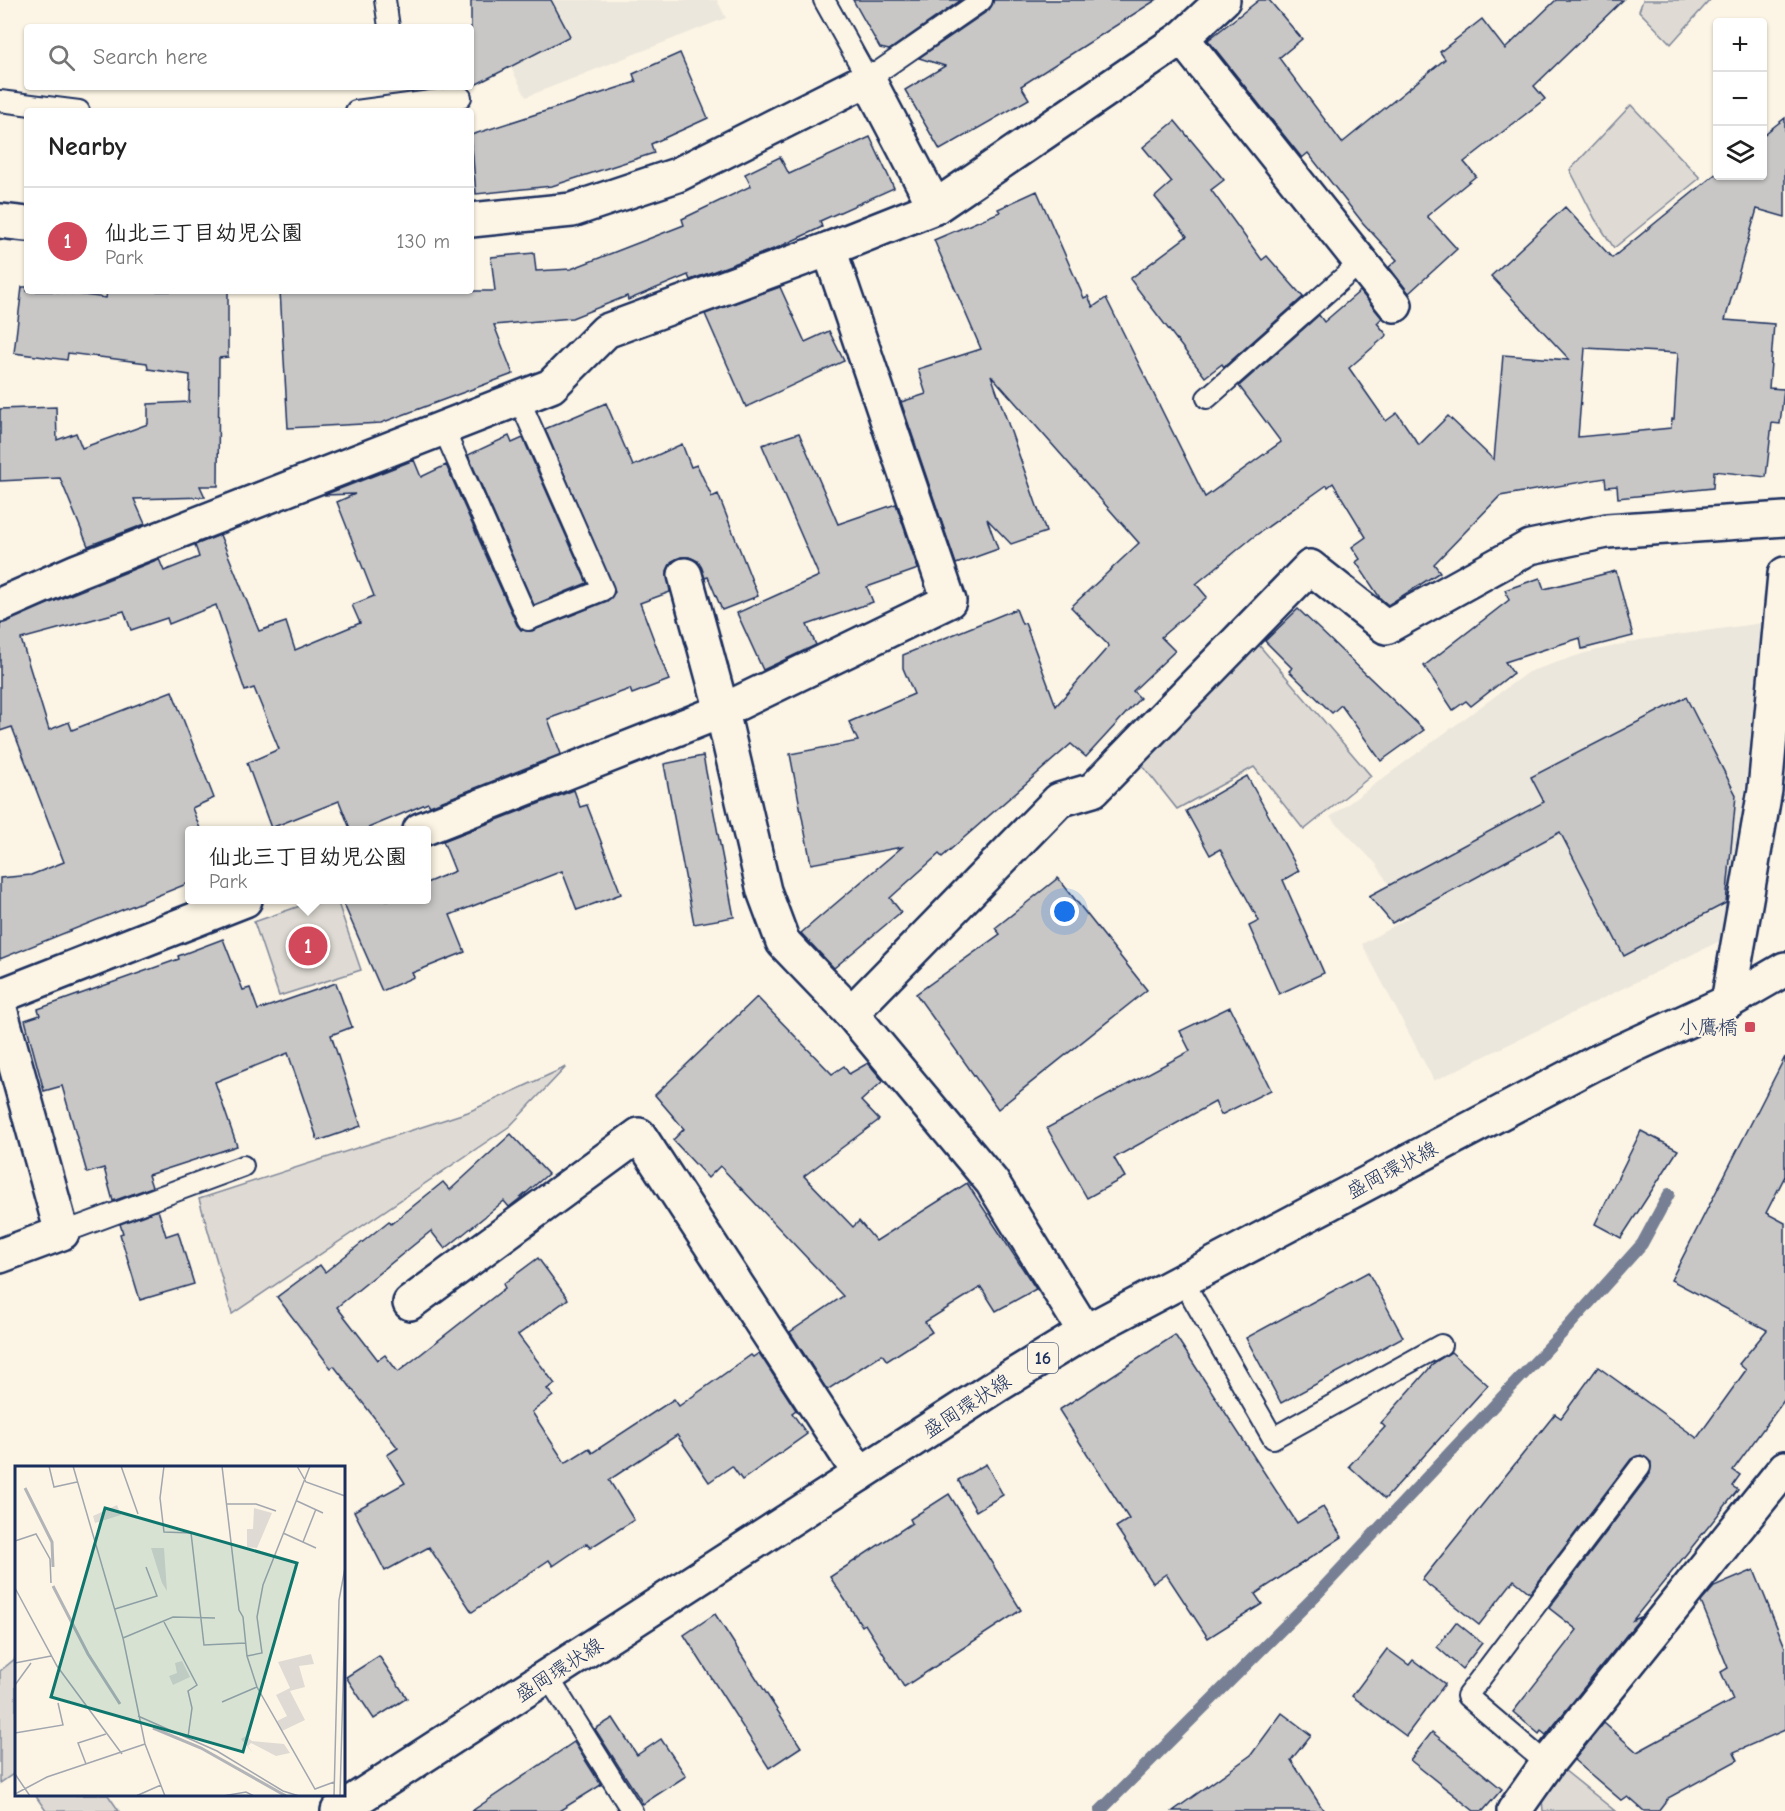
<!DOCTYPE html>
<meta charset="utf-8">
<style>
:root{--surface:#fff;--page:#f6f6f6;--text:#222;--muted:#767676;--line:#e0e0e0;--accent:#d1495b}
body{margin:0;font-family:"Comic Neue","Klee One",sans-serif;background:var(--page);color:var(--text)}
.controls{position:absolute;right:18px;top:18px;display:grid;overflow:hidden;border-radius:6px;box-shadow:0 2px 4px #0004}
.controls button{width:54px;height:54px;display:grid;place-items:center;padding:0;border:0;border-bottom:2px solid var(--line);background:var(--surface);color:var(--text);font:30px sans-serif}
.you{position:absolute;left:1065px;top:912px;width:21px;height:21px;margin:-15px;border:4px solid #fff;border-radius:50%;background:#1a73e8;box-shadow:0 0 0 9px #1a73e833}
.badge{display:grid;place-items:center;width:39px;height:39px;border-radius:50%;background:var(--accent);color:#fff;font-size:20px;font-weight:700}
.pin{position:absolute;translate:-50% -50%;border:3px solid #fff;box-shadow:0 2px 6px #0006}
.popup{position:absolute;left:185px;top:826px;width:246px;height:78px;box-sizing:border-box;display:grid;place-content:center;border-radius:6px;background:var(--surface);filter:drop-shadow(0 2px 4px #0005);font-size:20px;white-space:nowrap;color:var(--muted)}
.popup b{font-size:22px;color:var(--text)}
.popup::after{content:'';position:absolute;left:50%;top:100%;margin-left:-12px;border:12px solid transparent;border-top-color:var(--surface)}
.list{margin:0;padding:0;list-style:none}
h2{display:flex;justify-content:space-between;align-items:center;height:78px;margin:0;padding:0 24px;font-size:26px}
h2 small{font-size:20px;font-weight:400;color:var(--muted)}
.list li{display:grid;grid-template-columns:39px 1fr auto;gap:18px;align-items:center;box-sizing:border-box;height:108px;padding:0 24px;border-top:2px solid var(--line)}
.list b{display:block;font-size:22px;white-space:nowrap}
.list p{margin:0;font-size:20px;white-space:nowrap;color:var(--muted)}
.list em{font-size:20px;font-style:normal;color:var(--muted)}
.icon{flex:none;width:33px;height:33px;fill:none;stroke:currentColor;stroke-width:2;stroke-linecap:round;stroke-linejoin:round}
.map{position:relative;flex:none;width:1785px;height:1811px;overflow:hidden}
.search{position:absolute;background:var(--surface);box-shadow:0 2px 4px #0004;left:24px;top:24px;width:450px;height:66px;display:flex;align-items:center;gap:15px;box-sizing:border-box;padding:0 21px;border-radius:6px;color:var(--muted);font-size:22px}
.panel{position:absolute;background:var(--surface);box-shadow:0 2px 4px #0004;left:24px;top:108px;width:450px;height:186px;border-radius:6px}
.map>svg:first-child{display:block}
</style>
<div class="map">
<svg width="1785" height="1811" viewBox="0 0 1785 1811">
<rect width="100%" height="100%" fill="#fcf5e5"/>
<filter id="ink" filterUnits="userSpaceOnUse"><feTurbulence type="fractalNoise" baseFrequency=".0167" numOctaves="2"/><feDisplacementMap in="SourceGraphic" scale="12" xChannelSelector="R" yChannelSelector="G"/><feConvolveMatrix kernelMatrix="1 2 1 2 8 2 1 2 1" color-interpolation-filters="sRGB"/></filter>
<g filter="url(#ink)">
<g fill="#ece7dc">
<path d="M476,0h241l9,18 -200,79z"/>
<path d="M1762,623l-32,313 -296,145 -72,-137 46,-26 -31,-53 -47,-48 198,-145 57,-19 55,-13z"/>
</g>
<g fill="#dfdbd4" stroke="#7d8599" stroke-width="1.5">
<path d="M1643,0h67l-39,44 -32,-33z"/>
<path d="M1631,105l69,73 -86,70 -19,-29 -25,-49z"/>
<path d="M1258,644l113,132 -67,54 -50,-63 -77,42 -38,-48z"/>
<path d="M317,900h20l24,70 -82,26 -25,-74z"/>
<path d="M566,1067l-56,59 -278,188 -33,-115 269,-87z"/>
<path d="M16,1658v114l-16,11v-112z"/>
<path d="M1564,1770l51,41h-72l-1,-12z"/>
<path d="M35,1795h73l11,16h-73z"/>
</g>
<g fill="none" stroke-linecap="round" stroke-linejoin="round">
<path stroke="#767f94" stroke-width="12" d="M1100,1811l219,-219 246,-262 77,-86 27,-50"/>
</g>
<g fill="#c8c7c6" stroke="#1b2f5e" stroke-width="1.5" fill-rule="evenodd">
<path d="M471,0h80l19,36 -99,51z"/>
<path d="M853,0h108l-72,50 -9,-2z"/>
<path d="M994,0h162l-135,86 8,13 -89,51 -35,-60 40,-24 -26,-8 70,-48z"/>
<path d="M1259,0h10l33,39 -23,19 63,85 103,-84 -5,-7 42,-33 23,30 51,-49h67l-89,86 11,13 -81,63 12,14 -49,40 30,33 -48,44 -20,-26 8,-7 -34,-37 -55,-70 -6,5 -94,-118z"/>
<path d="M680,53l28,65 -57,26 3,9 -102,33 -76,8 -5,-59 165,-53 -3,-8z"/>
<path d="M1785,118v99l-28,-8 -32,111 49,4 -5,64 15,1 -4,35 -8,-1 -6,54 -52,-6 -1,17 -95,10 -1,-12 -11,1 -1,-9 -105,18 -66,68 6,8 -52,33 -8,-7 -24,-36 4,-3 -8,-12 14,-10 -33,-54 -5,4 -1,-2 -75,53 -56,46 11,13 -46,40 14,14 -42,40 7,7 -54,59 -15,-13 -129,113 -3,-3 -49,44 11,14 -67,56 -33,-35 101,-86 -91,17 -21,-110 68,-13 -9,-19 65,-28 -11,-26v-13l113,-46 6,15 3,-1 31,83 53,-60 -38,-39 68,-64 -148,-168 55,157 -35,12 -24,-25 11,30 -42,15 -55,-162 25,-8 -8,-25 63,-20 -47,-109 66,-28 -2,-3 39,-18 47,107 4,-2 5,11 13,-9 99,199 76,-55 -42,-56 80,-71 5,7 36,-31 22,27 -5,5 10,12 -38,33 37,53 11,-8 22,32 29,-29 46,44 9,-105 67,5 -79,-84 74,-69 47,51 106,-86v4h44v-40zM1585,348l93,5 -4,66h-2l-1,9 -93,9z"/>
<path d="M1175,121l49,59 -13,10 51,70 5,-4 36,41 -79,70 -2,-3 -17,13 -75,-98 57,-43 -32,-39 17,-15 -29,-35z"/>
<path d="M870,137l24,51 -74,33 2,6 -43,20 -89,33 -2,-5 -60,25 -1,-4 -55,22 -78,7 19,49 -132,49 -93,5 -8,-137h215l-4,-34 43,-4 2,18 35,-2 113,-44 -2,-6 69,-33 -6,-12 35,-17 9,17z"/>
<path d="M22,287h5v4h27l52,7 1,-7h121v66l-9,1 -1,128h-18l5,11 -71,2 11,25 -57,22 -28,-68 -60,3v-72l56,-2 1,33 19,-7 6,15 66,-24v-20l41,-2 1,-27 -42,-6 -1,-6 -79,-10 -1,7 -53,-7z"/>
<path d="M780,287l25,55 24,-11 15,30 -98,46 -41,-93z"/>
<path d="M606,403l27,63 49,-22 9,23 6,-2 15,32 6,-3 40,102 -36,14 -14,-33 -3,1 -7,-17 -9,-4h-8l-9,4 -5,10 3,21 -30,11 29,77 -37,14 -2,-5 -82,30 13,35 -131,52 -2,-3 -67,28h-10l-12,-30 -68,27 -24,-65 32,-14 -25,-61 -9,3 -29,-86 -47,19 -2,-6 -36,12 -7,-19 -103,28 28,91 20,-8 3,8 100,-39 42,107 -22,10 9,23h-12v52l-189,76v-81l31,-3 33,-13 -52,-135 -12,4v-108l159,-64 5,12 35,-14 -4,-12 25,-10 39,96 27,-9 9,28 65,-27 -8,-18 22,-9 -37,-94 18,-8 -31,1 90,-35 7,17 25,-12 71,160 4,5 11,1 75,-30 8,-9 -70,-163z"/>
<path d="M799,433l39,91 58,-20 22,65 -51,18 6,15 -66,23 9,20 -53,25 -26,-57 82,-37 -57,-131z"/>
<path d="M509,436l3,7 11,-5 64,145 -53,22 -66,-150z"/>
<path d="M1616,571l17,65 -51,13 -2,-11 -75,24 8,11 -42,33 -5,-5 -13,9 -29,-44 85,-66 -4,-10 35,-12 4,11z"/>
<path d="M1298,609l21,20 105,101 -43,31 -40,-56 -9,8 -43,-42 3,-3 -27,-27z"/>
<path d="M1686,697l50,98 -10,108 -102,53 -64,-124 -168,91 -23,-27 175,-94 -13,-25z"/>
<path d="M703,756l31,161 -40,7 -30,-160z"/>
<path d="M1247,776l52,95 -16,9 41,93 -45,21 -30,-68 10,-5 -39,-72 -10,6 -24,-44z"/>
<path d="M574,790l6,17 7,-2 34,89 -44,16 -15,-39 -112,44 15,37 -53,21 2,4 -32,14 -40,-91h84v-17l29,-12 -12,-30z"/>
<path d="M1058,878l89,112 -149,119 -82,-115 84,-60 -5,-6z"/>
<path d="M223,939l20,51 7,-2 8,22 78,-27 16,44 -21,8 30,91 -43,15 -30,-88 -73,29 22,64 -89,29 4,12 -39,14 -9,-33 -17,5 -25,-87 -18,5 -19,-71 15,-5 -2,-6 141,-50 -1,-3z"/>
<path d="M757,997l75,77 12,-8 5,8 19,-11 15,18 -22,20 18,19 -75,56 49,51 6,-6 17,20 91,-58 69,106 -40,22 -15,-24 -56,35 7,10 -45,29 -5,-7 -55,36 -37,-58 53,-36 -123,-130 -12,12 -35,-38 11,-11 -29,-34z"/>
<path d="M1230,1007l41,83 -50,25 -6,-13 -101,56 11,19 -38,21 -40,-70 143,-77 -10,-20z"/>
<path d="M1785,1057v119l-19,37 19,10v176l-52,71 7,5 -8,11 6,4 -105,130 8,-3 -95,118 -5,-4 -2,3 -26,-22 64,-82 -28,-22 101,-134 1,-12 -10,-7 -10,4 -101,134 -16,-13 -35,45 -57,-45 133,-166 6,4 37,-51 99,71 49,-68 -7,-6 28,-34 -96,-50z"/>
<path d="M1641,1131l37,19 -57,88 -26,-14z"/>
<path d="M511,1134l37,40 -30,26 -9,7 -5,-6 -59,48 -14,-18 -94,76 41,53 7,-5 13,17 107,-84 -2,-4 35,-26 30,41 -50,36 37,49 -8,5 6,7 -21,16 33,51 24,-15 3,5 82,-54 5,7 72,-51 2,2 6,-4 37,57 -4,3 15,21 -65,46 -10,-14 -23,16 -32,-47 -68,45 25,40 -44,28 -3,-5 -34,23 -4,-6 -77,52 -43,-65 -44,24 -31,-60 51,-28 -18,-28 11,-7 -64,-82 -3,2 -54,-71 43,-32 5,7 64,-51 2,3 52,-42 7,8z"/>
<path d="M158,1210l8,26 12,-4 16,52 -54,16 -20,-66 3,-1 -3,-9z"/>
<path d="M1368,1272l35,65 -122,66 -35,-65z"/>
<path d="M1175,1335l122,188 26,-16 19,30 -87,57 7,10 -54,34 -42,-64 -13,9 -37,-56 13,-8 -70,-109z"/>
<path d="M1451,1352l37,33 -103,114 -36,-33 36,-39 -4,-4 54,-61z"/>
<path d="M986,1464l17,31 -27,16 -18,-31z"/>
<path d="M949,1494l72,116 -117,77 -39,-63 -3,2 -32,-49 82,-54 -2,-4z"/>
<path d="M1754,1570l31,77v83l-51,22 4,8 -70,38 -10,13h-14l-16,-14 -6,4 -48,-41 30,-37 33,29 96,-52 -12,-28 7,-4 -27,-66 13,-15z"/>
<path d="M715,1614l86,133 -32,21 -85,-133z"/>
<path d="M1456,1622l26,21 -20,26 -25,-22z"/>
<path d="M1387,1649l22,16 4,-5 32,24 -39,52 -54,-40z"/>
<path d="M379,1656l28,42 -33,21 -28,-42z"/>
<path d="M1282,1713l29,22 -20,25 33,51h-151l78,-56z"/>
<path d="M613,1718l24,37 24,-16 25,37 -43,28 -48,-75z"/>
<path d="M1432,1732l70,57 -19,22h-9l-64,-51z"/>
<path d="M574,1742l27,43 -42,26h-87z"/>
</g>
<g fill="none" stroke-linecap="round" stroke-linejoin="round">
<defs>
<g id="service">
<path d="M385,0l4,27"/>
<path d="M824,0l44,79 114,-79"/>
<path d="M0,101l79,10"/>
<path d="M356,111l105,-14"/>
<path d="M1207,398l154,-136"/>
<path d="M443,428l85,192 75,-30 -84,-191"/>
<path d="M62,1233l181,-67"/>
<path d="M1183,1281l90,157 168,-93"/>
<path d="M548,1677l84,134"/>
<path d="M1547,1764l-80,-68 173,-229"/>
</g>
<g id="minor">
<path d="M1182,38l213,267"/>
<path d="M471,220l101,-10 105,-35 191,-96 67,128"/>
<path d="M0,221l27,3"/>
<path d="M685,575l37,136 42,180 19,51 68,71 141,169 93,150"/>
<path d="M0,605l77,-34 474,-185 55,-55 223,-82 106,-42 247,-169 41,-38"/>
<path d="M420,830l302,-119 227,-110 -120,-352"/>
<path d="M0,996l245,-96"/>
<path d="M1728,1002l37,-212 20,-216"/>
<path d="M0,1009l62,224 -62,23"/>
<path d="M851,1013l208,-213 34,-10 217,-223 76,60 144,-80 77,-16 178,-12"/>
<path d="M410,1303l229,-168 221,339"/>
<path d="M1514,1811l33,-47 238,-296"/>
</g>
<path id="primary" d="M338,1811l660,-426 87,-53 510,-269 133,-61 57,-33"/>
</defs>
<use href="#service" stroke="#1b2f5e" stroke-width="24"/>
<use href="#minor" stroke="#1b2f5e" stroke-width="38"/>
<use href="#primary" stroke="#1b2f5e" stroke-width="38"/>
<use href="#service" stroke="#fcf5e5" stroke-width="20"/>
<use href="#minor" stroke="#fcf5e5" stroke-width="33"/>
<use href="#primary" stroke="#fcf5e5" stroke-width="33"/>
</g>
</g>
<rect fill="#d1495b" stroke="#fcf5e5" stroke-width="2" x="1744" y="1021" width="12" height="12" rx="3"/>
<g text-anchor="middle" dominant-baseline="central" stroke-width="4.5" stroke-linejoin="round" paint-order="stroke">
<rect fill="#fcf5e5" stroke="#5e6a86" stroke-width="1.5" x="1028" y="1343" width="30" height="30" rx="4.5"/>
<g font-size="18" font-weight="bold" fill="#1b2f5e">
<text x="1043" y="1358">16</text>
</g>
<g font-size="20" fill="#1b2f5e" stroke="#fcf5e5" text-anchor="end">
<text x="1738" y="1027">小鷹橋</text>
</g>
<g font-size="20" fill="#1b2f5e" stroke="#fcf5e5">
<text transform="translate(1392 1170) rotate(-28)">盛岡環状線</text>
<text transform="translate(967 1406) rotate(-33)">盛岡環状線</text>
<text transform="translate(559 1670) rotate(-33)">盛岡環状線</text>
</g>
</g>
<g transform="translate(15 1466)">
<rect width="330" height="330" fill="#fcf5e5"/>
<path d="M102,39l4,10 -26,8 -2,-7zM239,42l18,5 -15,35 -10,-1v-18h6zM136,82h13l3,43 -5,-8zM296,188l3,10 -15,2 6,21 -15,4 15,29 -23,11 -5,-10 10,-5 -11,-21 14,-7 -12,-26zM167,195l8,16 -17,8 -4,-9 8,-3 -2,-10zM231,270l6,5 32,3 6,9 -14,3 -25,-13 -3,3 5,7 -12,-14z" fill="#dfdbd4"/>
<path fill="none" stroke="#b2b4b8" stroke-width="3" d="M10,22l27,54 1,25M38,120l35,68 32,50M138,262l48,20 85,48"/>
<path fill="none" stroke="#a2a6af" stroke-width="1.5" d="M34,0l5,21 23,-5M58,0l50,172 22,106 20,52M106,0l17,48M149,0l-4,32 4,34 27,1 13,112 41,-2M207,0l17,144 4,7 4,39 10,31 58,102 19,-7M282,0l9,16 39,14M282,35l26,12M212,38h29l20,7M268,67l33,15M0,75l21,-7 14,25 1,24M288,76l13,-33M0,122l42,78 65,88M100,143l42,-13 -11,-29M149,156l33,63 -9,6 4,17 -4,29M108,172l50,-21 42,1M232,190l15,-3 -5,-36 6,-32 47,-119M0,197l36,-7M0,219l16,-22M207,236l35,-15M123,250l79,35 66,40 16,5M0,267l48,-8 -5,-22M71,298l-8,-21 28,-9M0,308l15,22M0,328l32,-17 98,-33M121,330l25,-11M208,330l23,-4 8,4M319,330l5,-196 6,-32M325,330l5,-180"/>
<path fill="#0f766e" fill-opacity="0.15" stroke="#0f766e" stroke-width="3" d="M90,42l192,55 -54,189 -192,-55z"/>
<rect width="330" height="330" fill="none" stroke="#1b2f5e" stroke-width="3"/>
</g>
</svg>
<div class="controls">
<button>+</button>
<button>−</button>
<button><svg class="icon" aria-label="layers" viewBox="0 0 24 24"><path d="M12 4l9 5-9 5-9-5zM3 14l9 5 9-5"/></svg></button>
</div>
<div class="you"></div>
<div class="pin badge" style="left:308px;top:946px">1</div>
<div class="popup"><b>仙北三丁目幼児公園</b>Park</div>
<div class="search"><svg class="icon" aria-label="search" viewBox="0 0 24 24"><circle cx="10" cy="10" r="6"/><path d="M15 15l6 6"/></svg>Search here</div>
<section class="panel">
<h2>Nearby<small></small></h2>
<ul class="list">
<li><span class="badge">1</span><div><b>仙北三丁目幼児公園</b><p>Park</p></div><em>130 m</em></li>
</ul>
</section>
</div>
